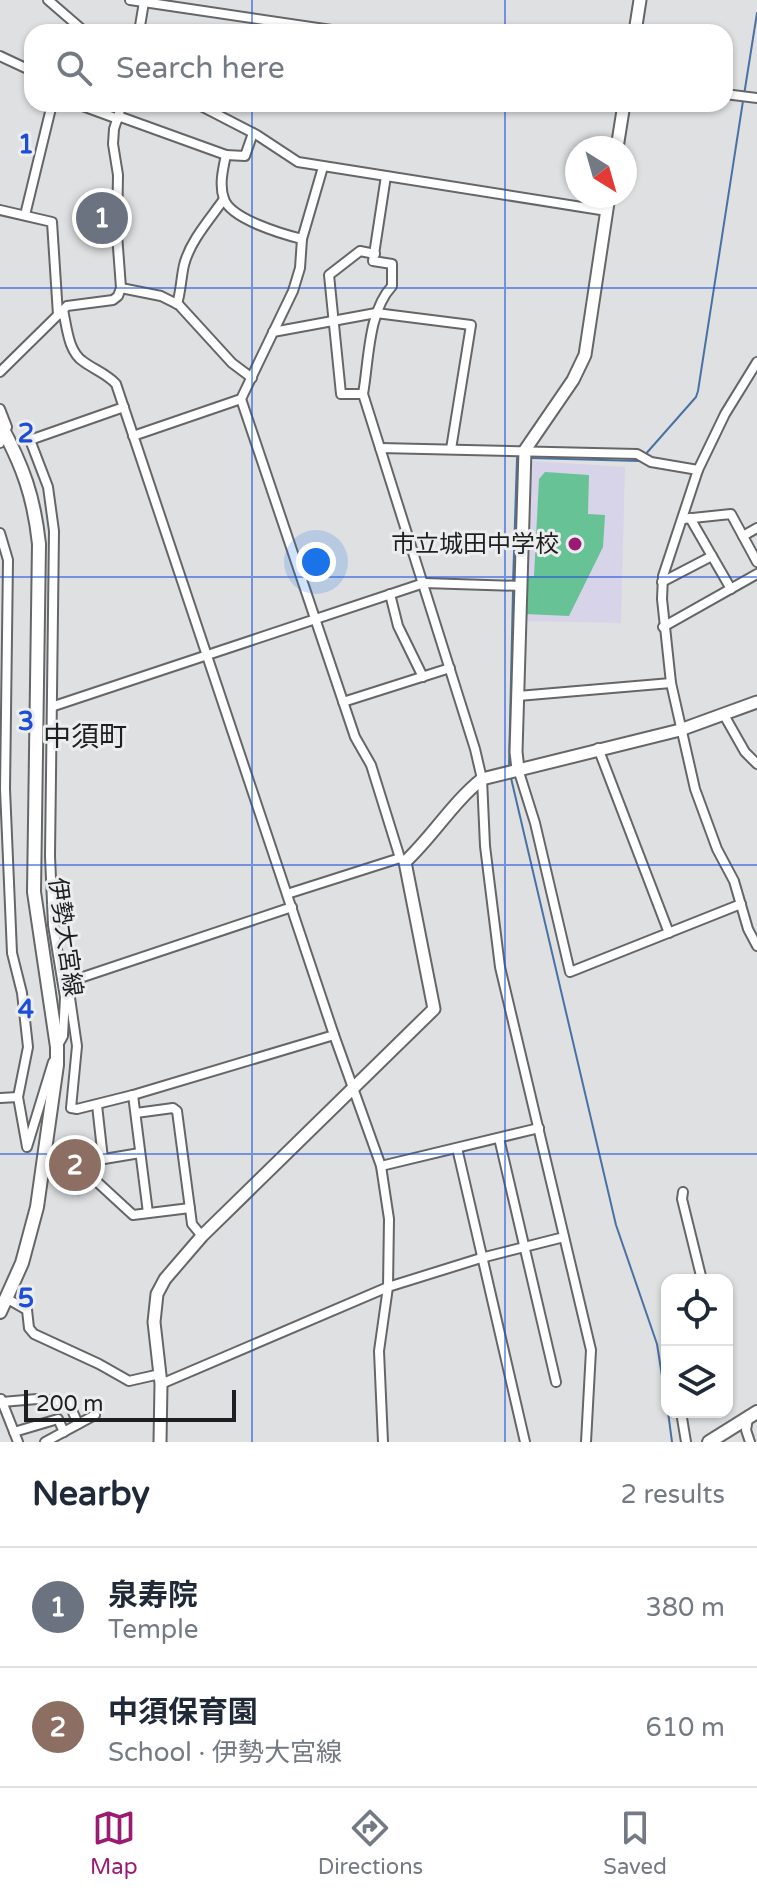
<!DOCTYPE html>
<meta charset="utf-8">
<style>
:root{--surface:#fff;--page:#f6f6f7;--text:#1f2937;--muted:#747a83;--line:#e0e1e3;--accent:#9a1b72}
body{margin:0;font-family:"Varela Round","Noto Sans JP",sans-serif;background:var(--page);color:var(--text)}
.controls{position:absolute;right:24px;bottom:24px;display:grid;overflow:hidden;border-radius:16px;box-shadow:0 2px 6px #0004}
.controls button{width:72px;height:72px;display:grid;place-items:center;padding:0;border:0;border-bottom:2px solid var(--line);background:var(--surface);color:var(--text);font:40px sans-serif}
.compass{position:absolute;left:565px;top:136px;width:72px;height:72px;border-radius:50%;background:var(--surface);box-shadow:0 2px 6px #0004;rotate:143deg}
.scale{position:absolute;left:24px;bottom:20px;width:212px;box-sizing:border-box;padding-left:8px;border:4px solid #1e1f1f;border-top:0;font-size:22px;line-height:28px;white-space:nowrap;color:#1e1f1f;-webkit-text-stroke:6px #ecedef;paint-order:stroke}
.you{position:absolute;left:316px;top:562px;width:28px;height:28px;margin:-20px;border:6px solid #fff;border-radius:50%;background:#1a73e8;box-shadow:0 0 0 12px #1a73e833}
.badge{display:grid;place-items:center;width:52px;height:52px;border-radius:50%;background:var(--accent);color:#fff;font-size:26px;font-weight:700}
.pin{position:absolute;translate:-50% -50%;border:4px solid #fff;box-shadow:0 2px 8px #0006}
.list{margin:0;padding:0;list-style:none}
h2{display:flex;justify-content:space-between;align-items:center;height:104px;margin:0;padding:0 32px;font-size:34px}
h2 small{font-size:26px;font-weight:400;color:var(--muted)}
.list li{display:grid;grid-template-columns:52px 1fr auto;gap:24px;align-items:center;box-sizing:border-box;height:120px;padding:0 32px;border-top:2px solid var(--line)}
.list b{display:block;font-size:30px;white-space:nowrap}
.list p{margin:0;font-size:26px;white-space:nowrap;color:var(--muted)}
.list em{font-size:26px;font-style:normal;color:var(--muted)}
.icon{flex:none;width:44px;height:44px;fill:none;stroke:currentColor;stroke-width:2;stroke-linecap:round;stroke-linejoin:round}
.map{position:relative;flex:none;width:757px;height:1442px;overflow:hidden}
.search{position:absolute;background:var(--surface);box-shadow:0 2px 6px #0004;left:24px;right:24px;top:24px;height:88px;display:flex;align-items:center;gap:20px;box-sizing:border-box;padding:0 28px;border-radius:24px;color:var(--muted);font-size:30px}
.sheet{height:344px;background:var(--surface)}
nav{display:flex;justify-content:space-around;align-items:center;box-sizing:border-box;height:112px;border-top:2px solid var(--line);background:var(--surface);font-size:22px;color:var(--muted)}
nav a{display:grid;justify-items:center;gap:4px}
nav .on{color:var(--accent)}
.map>svg:first-child{display:block}
</style>
<div class="map">
<svg width="757" height="1442" viewBox="0 0 757 1442">
<rect width="100%" height="100%" fill="#dfe0e2"/>
<g fill="#d7d3e8">
<path d="M530,461l95,6 -4,156 -97,-2z"/>
<path d="M86,1147l6,35 -13,16 -15,-12 -6,-1 5,-37z"/>
</g>
<path fill="#67c296" d="M545,472l44,3 -1,39 17,1 -2,32 -34,69 -44,-2 3,-38h6l5,-97z"/>
<g fill="none" stroke-linecap="round" stroke-linejoin="round">
<g stroke="#4972a4" stroke-width="2">
<path d="M744,95l13,-82"/>
<path d="M644,456l52,-59 2,-6 45,-290"/>
<path d="M530,458l110,3"/>
<path d="M513,584l4,-126h3"/>
<path d="M509,768l4,-177"/>
<path d="M511,778l105,447 41,119 10,64"/>
<path d="M668,1412l4,30"/>
</g>
<defs>
<g id="street">
<path d="M48,0l37,32"/>
<path d="M130,0l215,32"/>
<path d="M139,32l5,-30"/>
<path d="M0,56l32,15"/>
<path d="M725,94l32,4"/>
<path d="M77,104l41,15"/>
<path d="M197,104l60,31 41,27 309,49"/>
<path d="M118,116l108,39c-3,14 -7,30 -2,44 7,20 58,35 78,40"/>
<path d="M226,155l19,1 8,-23"/>
<path d="M0,210l52,12 6,93"/>
<path d="M25,215l27,-111"/>
<path d="M375,254l-15,-3 -31,24 12,119h22l112,355 7,30 3,67 15,121 91,383 -5,92"/>
<path d="M121,288l40,8 18,9 53,58 20,15"/>
<path d="M177,304c4,-13 4,-26 7,-39 6,-24 26,-46 40,-66"/>
<path d="M63,310c4,17 5,42 21,52 11,8 23,12 32,22l218,651 47,131 8,53 -1,68 -9,64 4,91"/>
<path d="M273,332l103,-19 95,12 -20,124"/>
<path d="M757,362l-32,52 -27,56 -35,106 -1,23 9,84 24,106 22,60 17,32 14,48 9,17"/>
<path d="M0,372l67,-66 46,-6 5,-4 3,-8 -4,-54 1,-59 -5,-31 1,-15 8,-25"/>
<path d="M363,394c6,-34 5,-82 29,-108v-22l-19,-3 13,-85"/>
<path d="M241,399l114,338 16,28 29,93 5,4"/>
<path d="M0,409l7,18 -7,16"/>
<path d="M133,436l108,-37 52,-108 7,-23 2,-29 21,-72"/>
<path d="M380,448l257,6 14,8 47,8"/>
<path d="M690,518l41,71"/>
<path d="M683,519l48,-5 26,48"/>
<path d="M0,533l8,27 -3,229 7,164 10,40 6,54 -10,50 9,50 26,-85"/>
<path d="M743,536l14,-8"/>
<path d="M662,582l50,-26"/>
<path d="M390,594l8,32 25,51"/>
<path d="M663,627l94,-53"/>
<path d="M518,696l153,-13"/>
<path d="M343,702l107,-34"/>
<path d="M54,706l370,-123 98,3"/>
<path d="M724,715l21,37 12,12"/>
<path d="M598,748l71,185"/>
<path d="M518,769l17,54 35,149 171,-68"/>
<path d="M287,894l113,-36"/>
<path d="M65,983l227,-76"/>
<path d="M69,991l8,55 -6,62 6,1 56,-14 201,-60"/>
<path d="M58,1045l5,-9 2,-39 -12,-72 -3,-69 4,-325 -6,-44 -18,-47 94,-33"/>
<path d="M133,1095l15,118"/>
<path d="M0,1098l18,-1"/>
<path d="M97,1105l6,54"/>
<path d="M136,1113l37,-5 4,3 15,113 10,12"/>
<path d="M499,1138l57,244"/>
<path d="M457,1148l68,294"/>
<path d="M140,1153l-48,8 3,19 38,35 57,-7"/>
<path d="M381,1166l158,-38"/>
<path d="M683,1192l-1,7 20,81"/>
<path d="M6,1298l21,12 2,18 5,6 65,30 30,17 31,-7"/>
<path d="M161,1384l227,-97 93,-29 83,-21"/>
<path d="M1,1399l17,43"/>
<path d="M2,1402l35,-3 32,4 9,21"/>
<path d="M681,1412l5,30"/>
<path d="M748,1418l-2,12 4,12"/>
<path d="M14,1432l44,-13 6,13"/>
<path d="M45,1442l50,-27"/>
</g>
<g id="secondary">
<path d="M635,32l5,-32"/>
<path d="M617,148l7,-44"/>
<path d="M518,769l-2,-17 9,-302 48,-70 12,-25 24,-159"/>
<path d="M160,1442l1,-58 -7,-62 3,-28 8,-15 37,-43 232,-227 -29,-147c28,-26 47,-59 77,-83l198,-49 77,-28"/>
</g>
<g id="primary">
<path d="M0,424c23,42 34,73 39,120l-5,348 23,155v18l-20,142 -15,56 -22,49"/>
<path d="M709,1442l48,-30"/>
</g>
</defs>
<use href="#street" stroke="#656668" stroke-width="12"/>
<use href="#secondary" stroke="#656668" stroke-width="15"/>
<use href="#primary" stroke="#656668" stroke-width="16"/>
<use href="#street" stroke="#fff" stroke-width="8"/>
<use href="#secondary" stroke="#fff" stroke-width="11"/>
<use href="#primary" stroke="#fff" stroke-width="12"/>
</g>
<path fill="none" stroke="#1d4ed8" stroke-width="2" stroke-opacity="0.55" d="M252,0v32M505,0v32M252,104v1338M505,104v1338M0,288h757M0,577h757M0,865h757M0,1154h757"/>
<circle fill="#9a1b72" stroke="#ecedef" stroke-width="3" cx="575" cy="544" r="8"/>
<g text-anchor="middle" dominant-baseline="central" stroke-width="6" stroke-linejoin="round" paint-order="stroke">
<g font-size="24" fill="#1e1f1f" stroke="#ecedef" text-anchor="end">
<text x="559" y="544">市立城田中学校</text>
</g>
<g font-size="24" fill="#1e1f1f" stroke="#ecedef">
<text transform="translate(65 937) rotate(82)">伊勢大宮線</text>
</g>
<g font-size="28" fill="#1e1f1f" stroke="#ecedef">
<text x="85" y="737">中須町</text>
</g>
</g>
<g font-size="26" text-anchor="middle" font-weight="bold" fill="#1d4ed8" stroke="#ecedef" stroke-width="6" stroke-linejoin="round" paint-order="stroke">
<text x="26" y="153">1</text>
<text x="26" y="442">2</text>
<text x="26" y="730">3</text>
<text x="26" y="1018">4</text>
<text x="26" y="1307">5</text>
</g>
</svg>
<div class="controls">
<button><svg class="icon" aria-label="locate" viewBox="0 0 24 24"><circle cx="12" cy="12" r="6"/><path d="M12 2v4M12 18v4M2 12h4M18 12h4"/></svg></button>
<button><svg class="icon" aria-label="layers" viewBox="0 0 24 24"><path d="M12 4l9 5-9 5-9-5zM3 14l9 5 9-5"/></svg></button>
</div>
<svg class="compass" viewBox="-18 -18 36 36"><path d="M0-13l5 13h-10z" fill="#e53935"/><path d="M0 13l5-13h-10z" fill="#747a83"/></svg>
<div class="scale">200 m</div>
<div class="you"></div>
<div class="pin badge" style="left:102px;top:218px;background:#6b7280">1</div>
<div class="pin badge" style="left:75px;top:1165px;background:#8d6e63">2</div>
<div class="search"><svg class="icon" aria-label="search" viewBox="0 0 24 24"><circle cx="10" cy="10" r="6"/><path d="M15 15l6 6"/></svg>Search here</div>
</div>
<section class="sheet">
<h2>Nearby<small>2 results</small></h2>
<ul class="list">
<li><span class="badge" style="background:#6b7280">1</span><div><b>泉寿院</b><p>Temple</p></div><em>380 m</em></li>
<li><span class="badge" style="background:#8d6e63">2</span><div><b>中須保育園</b><p>School · 伊勢大宮線</p></div><em>610 m</em></li>
</ul>
</section>
<nav>
<a class="on"><svg class="icon" aria-label="map" viewBox="0 0 24 24"><path d="M3 6l6-2 6 2 6-2v14l-6 2-6-2-6 2zM9 4v14M15 6v14"/></svg>Map</a>
<a><svg class="icon" aria-label="directions" viewBox="0 0 24 24"><path d="M12 3l9 9-9 9-9-9zM9 14v-3h6M13 9l2 2-2 2"/></svg>Directions</a>
<a><svg class="icon" aria-label="saved" viewBox="0 0 24 24"><path d="M7 4h10v16l-5-4-5 4z"/></svg>Saved</a>
</nav>
